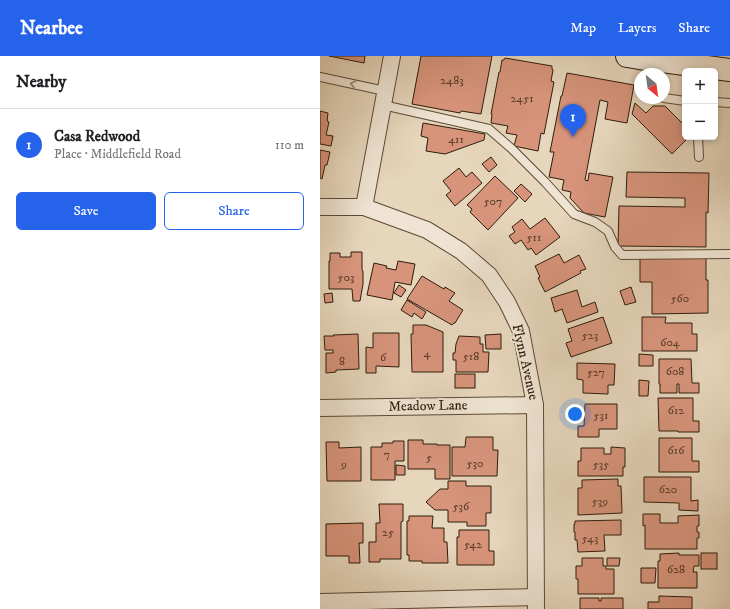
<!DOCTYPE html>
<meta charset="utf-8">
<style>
:root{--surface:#fff;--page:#f6f6f6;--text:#202124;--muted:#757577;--line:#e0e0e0;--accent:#2563eb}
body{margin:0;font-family:"IM FELL DW Pica",serif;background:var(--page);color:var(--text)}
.controls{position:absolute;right:12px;top:12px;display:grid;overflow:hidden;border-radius:6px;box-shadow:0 2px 6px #0003}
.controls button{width:36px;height:36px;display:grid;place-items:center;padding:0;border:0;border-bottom:1px solid var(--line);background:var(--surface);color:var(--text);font:20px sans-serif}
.compass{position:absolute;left:314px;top:12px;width:36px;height:36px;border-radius:50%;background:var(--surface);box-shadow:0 2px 6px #0003;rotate:151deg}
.you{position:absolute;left:255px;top:358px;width:14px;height:14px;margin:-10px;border:3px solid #fff;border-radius:50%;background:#1a73e8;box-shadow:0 0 0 6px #1a73e833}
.badge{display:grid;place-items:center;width:26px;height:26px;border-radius:50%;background:var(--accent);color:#fff;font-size:13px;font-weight:700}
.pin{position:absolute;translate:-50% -33px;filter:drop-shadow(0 1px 2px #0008)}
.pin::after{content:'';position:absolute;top:21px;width:14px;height:12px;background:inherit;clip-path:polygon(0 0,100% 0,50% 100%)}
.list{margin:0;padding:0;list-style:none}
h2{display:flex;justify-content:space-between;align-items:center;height:52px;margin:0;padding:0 16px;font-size:17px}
h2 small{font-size:13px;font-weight:400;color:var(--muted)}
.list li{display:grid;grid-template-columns:26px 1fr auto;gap:12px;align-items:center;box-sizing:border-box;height:72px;padding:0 16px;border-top:1px solid var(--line)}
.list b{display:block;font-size:15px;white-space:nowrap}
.list p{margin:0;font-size:13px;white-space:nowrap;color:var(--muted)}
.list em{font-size:13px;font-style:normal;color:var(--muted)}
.actions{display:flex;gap:8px;padding:12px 16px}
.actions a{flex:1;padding:9px 0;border:1px solid var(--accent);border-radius:6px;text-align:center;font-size:14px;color:var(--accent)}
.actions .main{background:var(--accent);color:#fff}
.map{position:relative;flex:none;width:410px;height:553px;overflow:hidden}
header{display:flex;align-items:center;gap:24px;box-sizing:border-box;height:56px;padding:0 20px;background:var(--accent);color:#fff}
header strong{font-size:19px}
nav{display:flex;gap:22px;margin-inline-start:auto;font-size:14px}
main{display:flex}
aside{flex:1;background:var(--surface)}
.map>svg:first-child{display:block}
</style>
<header>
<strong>Nearbee</strong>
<nav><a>Map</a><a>Layers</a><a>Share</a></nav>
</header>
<main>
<aside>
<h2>Nearby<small></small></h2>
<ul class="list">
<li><span class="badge">1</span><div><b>Casa Redwood</b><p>Place · Middlefield Road</p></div><em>110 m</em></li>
</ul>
<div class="actions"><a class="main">Save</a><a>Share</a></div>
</aside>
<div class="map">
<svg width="410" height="553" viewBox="0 0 410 553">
<rect width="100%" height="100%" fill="#e6d6bc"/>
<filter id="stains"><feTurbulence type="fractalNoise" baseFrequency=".005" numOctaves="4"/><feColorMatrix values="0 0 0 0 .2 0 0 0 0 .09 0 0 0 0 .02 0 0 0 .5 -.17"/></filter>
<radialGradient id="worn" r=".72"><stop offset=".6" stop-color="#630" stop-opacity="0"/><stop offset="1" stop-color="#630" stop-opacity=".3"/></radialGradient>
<g fill="#d7947b" stroke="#2f1c0b">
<path d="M9,0h36l-1,7z"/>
<path d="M101,0h71l-11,58 -20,-3 -1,2 -48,-9z"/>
<path d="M185,2l47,8v3l1,1 -2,11 3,1 -10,52 -3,-1 -3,18 -24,-5 3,-11 -11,-2 2,-7 -17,-3 1,-9h-1l8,-42h1l2,-12h2z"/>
<path d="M247,17l67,12 -7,38 -22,-4 3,-17 -8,-2 -15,80 3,1 1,-8 24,4 -8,40 -21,-4 -14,-15 1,-6 -9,-2 2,-10 -15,-3 5,-25h-4l11,-56h1z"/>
<path d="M315,47l11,10 7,-7h12l20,20v11h1v3l-14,14 -40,-40z"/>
<path d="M0,55l8,2 -1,8 2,1 -3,13 7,1 -2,10 -11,-2z"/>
<path d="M103,67l62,11 -1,6 -39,14 -19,-3 2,-13 -7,-2z"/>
<path d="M0,94l10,2 -3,13h-2l-3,14 -2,-1z"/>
<path d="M171,101l6,8 -8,7 -7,-8z"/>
<path d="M139,112l7,9 6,-5 10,11 -27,23 -9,-11 5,-4 -8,-10z"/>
<path d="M307,116l82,1 -1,40 -2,-1v35l-88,-1 1,-40 66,1v-9l-59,-1z"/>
<path d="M175,120l23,22 -30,32 -18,-18 2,-3 -5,-4z"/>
<path d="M201,128l11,10 -7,8 -11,-11z"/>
<path d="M225,162l15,19 -24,18 -5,-7 -3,2 -7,-10 -6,4 -6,-8 6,-4 -3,-5 10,-8 8,10z"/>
<path d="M31,196h11v18l1,1v13l-3,17h-7l-1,-12h-23v-28h1v-8h10v4h11z"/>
<path d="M239,198l5,9 15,-8 7,14 -6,2 1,2 -36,19 -7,-14 2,-1 -5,-11z"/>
<path d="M320,202h66v22h2v33l-56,1v-32h-12z"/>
<path d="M78,205l17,3 -4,21 -16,-3 -3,18 -25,-5 7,-32 13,3 -1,2 10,2z"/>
<path d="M102,220l22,13 1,-2 10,6 -6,8 14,9 -8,13h-1l-2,2 -45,-26z"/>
<path d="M79,229l7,5 -5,7 -7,-4z"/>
<path d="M311,231l5,15 -11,3 -5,-14z"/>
<path d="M257,234l5,17 13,-5 3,10 -31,11 -5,-14 -7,3 -4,-14z"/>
<path d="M12,237l1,9 -8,1 -1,-9z"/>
<path d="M87,244l19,12 -4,7 -8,-6 -2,4 -11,-7z"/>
<path d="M283,261l9,26 -41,14 -5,-14 6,-2 -4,-12z"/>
<path d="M322,261h24l-1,6h27v11h5v17h-55z"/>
<path d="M93,269h13l17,7v40h-31l-1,-38h2z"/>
<path d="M53,277h26v34l-23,-1v7h-10v-26l7,1z"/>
<path d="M38,278l1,35 -23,1v2l-10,1v-20h7v-3h-8l-1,-14h10l-1,-1z"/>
<path d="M181,278v15h-15l-1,-14z"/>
<path d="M139,280l21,1v7h3v8h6l-1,20h-32v-12h-3v-7h2l1,-9z"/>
<path d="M319,298l14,1v11h-14z"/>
<path d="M339,303h32l1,24h7v10h-20v-9h-2v9h-17v-9h-1z"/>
<path d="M257,307l38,1 -1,21h-6v9l-25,-1v-13l-6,-1z"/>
<rect x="135" y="318" width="20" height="14"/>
<path d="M319,324l10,1 -1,15h-9z"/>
<path d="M338,342h35v23h6v11h-21v-1h-19z"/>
<path d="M265,348h32v25h-18v8h-21v-11h6z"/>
<path d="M146,381h27v13h5l-1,26h-45v-29h13z"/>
<path d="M339,382h33v23h7v11h-40z"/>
<path d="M88,384h15v4h14v1h13v34h-15v-10h-27z"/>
<path d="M73,385h11v20h-9v19h-24v-33h11v-4h11z"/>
<path d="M6,386h13v6l22,-1v34h-34z"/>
<path d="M291,391l14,1v19h-2v9h-45v-15h3v-13h23v6h7z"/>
<path d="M76,409l9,1v9h-9z"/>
<path d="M324,421h47v24l7,-1v11l-19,-1v-7l-35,-1z"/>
<path d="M298,423v7h3l1,27 -44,2v-27h4v-8z"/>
<path d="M128,425h18v5h25v27h-5v13h-19v-4h-19v-12h-13l-9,-8 14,-13h8z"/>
<path d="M59,448h24v17l-2,1v37h-21v3h-11v-20h7v-19h4z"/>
<path d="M323,458h17v9h18v-7l21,-1v11h-2v6h2v6h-2v11h-52v-24l-2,1z"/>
<path d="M89,460h24l-1,12h12v14h3l1,21h-26v-2h-13v-6h-2v-34h2z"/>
<path d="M301,464v15h-17l1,16 -27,1 -1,-12h-2v-8h-1v-8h1v-3z"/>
<path d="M43,467v20h-4l1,20h-11v-7h-23v-32z"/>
<path d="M139,474h30v21h5v14h-37v-28h2z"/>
<path d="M359,497v2h20v11h-5l-1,6h4v16h-39v-27h2v-7z"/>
<rect x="381" y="497" width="16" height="16"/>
<path d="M262,502h21v8h3v3h8v25h-36v-15h-2v-13h6z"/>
<path d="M287,502h13l-1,8h-12z"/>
<path d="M321,512h15l-1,15h-14z"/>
<path d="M339,540l33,1v12h-44v-7h11z"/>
<path d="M260,542h19v3h2v-3h22v11h-43z"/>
</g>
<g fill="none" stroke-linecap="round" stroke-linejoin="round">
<defs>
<g id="lane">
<path d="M0,21l65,14"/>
<path d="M344,42l21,3"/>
<path d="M395,46l15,1"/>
<path d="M63,49l106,24 23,20 33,33 29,32 21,8 13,9 7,16 7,8 108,-1"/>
<path d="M378,81l1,20"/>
</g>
<g id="street">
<path d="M0,151h44l63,23 34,21 28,24 18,27 14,29 14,74 1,204"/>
<path d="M44,151l28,-151"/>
<path d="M0,352l215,-3"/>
<path d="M0,546l216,-5"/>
</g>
<path id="secondary" d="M307,0l12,2 91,12"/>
</defs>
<use href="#lane" stroke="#5d4a37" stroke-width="10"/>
<use href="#street" stroke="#5d4a37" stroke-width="18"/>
<use href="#secondary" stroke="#2f1c0b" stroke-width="24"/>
<use href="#lane" stroke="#efe4d3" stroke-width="8"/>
<use href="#street" stroke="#efe4d3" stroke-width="16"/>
<use href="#secondary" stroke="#efe4d3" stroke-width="22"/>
</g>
<defs><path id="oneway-chevron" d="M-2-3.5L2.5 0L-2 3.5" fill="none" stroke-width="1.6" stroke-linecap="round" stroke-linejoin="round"/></defs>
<use stroke="#998a79" href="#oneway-chevron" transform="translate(33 28) rotate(-168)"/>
<g text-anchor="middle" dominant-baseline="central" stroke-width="4" stroke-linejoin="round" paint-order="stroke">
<g font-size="12" fill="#593a27">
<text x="132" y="24">2483</text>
<text x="202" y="42">2451</text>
<text x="136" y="83">411</text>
<text x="173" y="145">507</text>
<text x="214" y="181">511</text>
<text x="26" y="221">503</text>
<text x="360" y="242">560</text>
<text x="270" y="279">523</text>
<text x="350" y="286">604</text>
<text x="107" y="297">4</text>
<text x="151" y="300">518</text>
<text x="63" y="301">6</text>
<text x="22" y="305">8</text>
<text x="355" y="315">608</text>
<text x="276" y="316">527</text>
<text x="356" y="354">612</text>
<text x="281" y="359">531</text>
<text x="356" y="394">616</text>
<text x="67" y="398">7</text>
<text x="109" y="401">5</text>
<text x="155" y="407">530</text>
<text x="24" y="408">9</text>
<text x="281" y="408">535</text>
<text x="348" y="433">620</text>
<text x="280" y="445">539</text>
<text x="141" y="450">536</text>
<text x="68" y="476">25</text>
<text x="270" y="482">543</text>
<text x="153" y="488">542</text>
<text x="356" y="513">628</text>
</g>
<g font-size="14" fill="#2f1c0b" stroke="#efe4d3">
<text transform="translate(205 306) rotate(77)">Flynn Avenue</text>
<text transform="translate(108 350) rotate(-1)">Meadow Lane</text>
</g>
</g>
<rect width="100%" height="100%" filter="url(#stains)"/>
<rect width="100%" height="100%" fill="url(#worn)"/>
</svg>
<div class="controls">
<button>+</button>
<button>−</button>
</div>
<svg class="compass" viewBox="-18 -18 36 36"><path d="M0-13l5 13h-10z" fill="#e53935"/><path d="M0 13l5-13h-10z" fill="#757577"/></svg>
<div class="you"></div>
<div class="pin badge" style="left:253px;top:81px">1</div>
</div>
</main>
